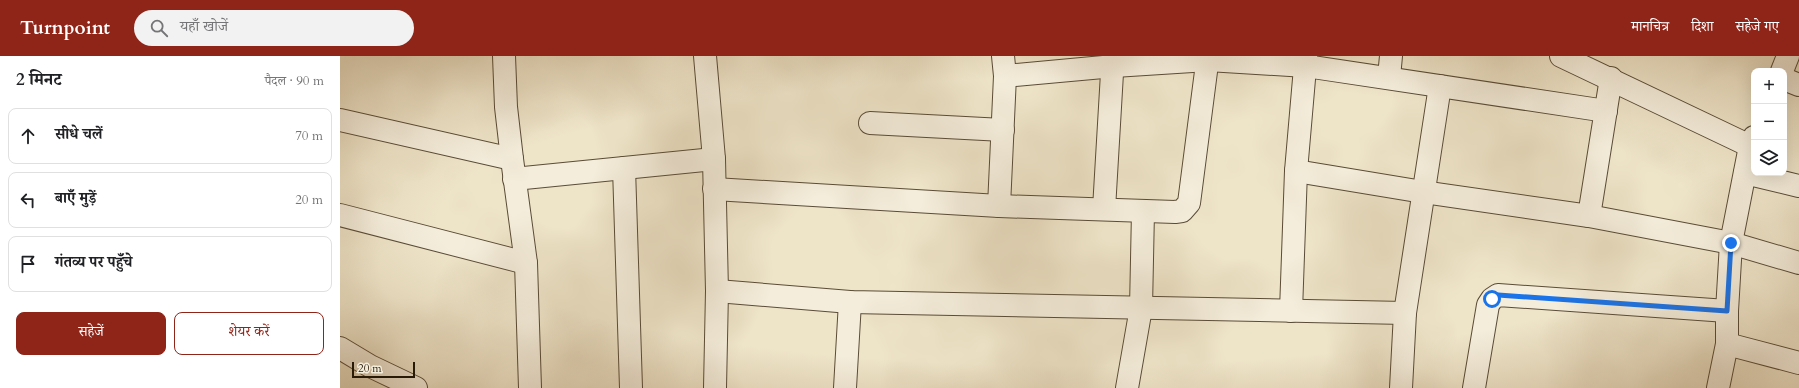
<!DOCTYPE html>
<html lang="hi">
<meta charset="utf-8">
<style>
:root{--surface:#fff;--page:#f2f2f2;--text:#202124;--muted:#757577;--line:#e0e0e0;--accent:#8f2418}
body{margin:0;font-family:Cardo,"Noto Serif Devanagari",serif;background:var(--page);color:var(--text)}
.controls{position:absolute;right:12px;top:12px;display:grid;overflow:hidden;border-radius:8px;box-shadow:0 4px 16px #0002}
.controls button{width:36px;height:36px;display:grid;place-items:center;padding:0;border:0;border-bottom:1px solid var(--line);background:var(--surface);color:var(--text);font:20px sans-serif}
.scale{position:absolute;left:12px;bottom:10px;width:63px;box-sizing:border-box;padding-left:4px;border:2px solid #291a07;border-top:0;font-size:11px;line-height:14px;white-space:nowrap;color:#291a07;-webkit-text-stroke:3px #f4eddb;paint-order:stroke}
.stop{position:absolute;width:12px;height:12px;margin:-9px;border:3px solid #1a73e8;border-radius:50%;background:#fff}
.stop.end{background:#1a73e8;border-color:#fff;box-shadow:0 1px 4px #0008}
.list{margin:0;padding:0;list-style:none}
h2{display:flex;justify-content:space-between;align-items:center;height:52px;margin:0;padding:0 16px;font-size:17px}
h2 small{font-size:13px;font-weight:400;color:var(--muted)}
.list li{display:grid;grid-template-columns:26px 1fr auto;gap:12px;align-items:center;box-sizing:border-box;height:56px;margin:0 8px 8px;padding:0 8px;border:1px solid var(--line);border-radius:8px}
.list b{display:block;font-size:15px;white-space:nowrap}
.list em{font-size:13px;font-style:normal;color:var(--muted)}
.actions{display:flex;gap:8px;padding:12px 16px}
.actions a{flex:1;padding:9px 0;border:1px solid var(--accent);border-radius:8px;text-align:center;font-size:14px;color:var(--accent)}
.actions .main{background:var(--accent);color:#fff}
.icon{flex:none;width:22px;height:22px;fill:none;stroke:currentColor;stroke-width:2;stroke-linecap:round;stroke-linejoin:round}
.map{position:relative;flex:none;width:1459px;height:332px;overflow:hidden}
header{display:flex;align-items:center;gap:24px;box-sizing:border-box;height:56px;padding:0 20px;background:var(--accent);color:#fff}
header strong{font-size:19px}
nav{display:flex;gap:22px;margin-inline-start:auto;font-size:14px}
.search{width:280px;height:36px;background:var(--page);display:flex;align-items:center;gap:10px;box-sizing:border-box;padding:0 14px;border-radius:22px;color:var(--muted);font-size:15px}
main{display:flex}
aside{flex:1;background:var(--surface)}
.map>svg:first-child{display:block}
</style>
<header>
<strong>Turnpoint</strong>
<div class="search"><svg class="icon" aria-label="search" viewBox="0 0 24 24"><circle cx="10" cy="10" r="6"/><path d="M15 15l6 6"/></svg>यहाँ खोजें</div>
<nav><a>मानचित्र</a><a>दिशा</a><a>सहेजे गए</a></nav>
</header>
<main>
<aside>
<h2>2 मिनट<small>पैदल · 90 m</small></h2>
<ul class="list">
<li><svg class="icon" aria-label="ahead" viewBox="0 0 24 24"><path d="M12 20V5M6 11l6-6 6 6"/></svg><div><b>सीधे चलें</b></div><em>70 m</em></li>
<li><svg class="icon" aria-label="left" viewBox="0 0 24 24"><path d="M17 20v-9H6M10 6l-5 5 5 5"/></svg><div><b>बाएँ मुड़ें</b></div><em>20 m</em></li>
<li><svg class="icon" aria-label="arrive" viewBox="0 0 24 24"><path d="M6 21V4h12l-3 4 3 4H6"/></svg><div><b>गंतव्य पर पहुँचे</b></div></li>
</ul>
<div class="actions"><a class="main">सहेजें</a><a>शेयर करें</a></div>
</aside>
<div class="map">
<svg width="1459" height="332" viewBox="0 0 1459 332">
<rect width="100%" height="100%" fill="#eee4c8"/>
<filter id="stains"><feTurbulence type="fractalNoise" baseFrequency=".005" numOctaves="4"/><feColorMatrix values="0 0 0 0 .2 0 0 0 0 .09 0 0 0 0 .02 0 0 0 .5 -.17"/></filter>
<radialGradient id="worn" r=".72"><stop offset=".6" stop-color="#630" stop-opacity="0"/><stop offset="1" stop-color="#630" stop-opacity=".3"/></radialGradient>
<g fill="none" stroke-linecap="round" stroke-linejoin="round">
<defs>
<g id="minor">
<path d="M164,0l2,51 6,52 14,104 4,125"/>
<path d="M365,0l9,103 3,132 -2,97"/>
<path d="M1221,0l189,90"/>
<path d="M1442,15l6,-15"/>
<path d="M665,20l109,-10 94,-6 98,6 300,45"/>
<path d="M1049,21l2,-21"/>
<path d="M1444,23l15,6"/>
<path d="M0,64l172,39"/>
<path d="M530,67l133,7"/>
<path d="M284,112l7,220"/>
<path d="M956,115l127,21 166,24 142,27 68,20"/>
<path d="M1405,117l54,13"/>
<path d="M174,123l200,-20"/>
<path d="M374,133l285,17 176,6 7,-1 7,-8 19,-147"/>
<path d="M659,150l6,-130 -2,-20"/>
<path d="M764,153l9,-153"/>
<path d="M0,159l186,48"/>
<path d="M1249,160l22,-138"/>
<path d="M377,235l133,11 555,11"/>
<path d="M951,255l5,-140 10,-115"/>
<path d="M1387,288l72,19"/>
<path d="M0,292l30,18 46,22"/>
<path d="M505,332l5,-86"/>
<path d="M787,332l14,-80 2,-97"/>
<path d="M1061,332l4,-75 35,-227"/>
<path d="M1134,332l14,-83 4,-6 6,-4 229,16"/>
<path d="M1378,332l9,-44v-33l4,-68 19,-97 4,-9"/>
</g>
</defs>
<use href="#minor" stroke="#5a4c37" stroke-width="24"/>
<use href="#minor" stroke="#f4eddb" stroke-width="22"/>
</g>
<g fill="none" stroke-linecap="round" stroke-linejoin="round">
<path stroke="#1a73e8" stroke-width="5" d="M1152,243l6,-4 229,16 4,-68"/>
</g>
<rect width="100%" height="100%" filter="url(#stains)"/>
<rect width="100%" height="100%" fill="url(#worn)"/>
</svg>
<div class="controls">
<button>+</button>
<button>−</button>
<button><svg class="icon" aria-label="layers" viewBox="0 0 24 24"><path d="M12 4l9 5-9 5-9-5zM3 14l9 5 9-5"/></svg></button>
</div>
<div class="scale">20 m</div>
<div class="stop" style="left:1152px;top:243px"></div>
<div class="stop end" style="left:1391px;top:187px"></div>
</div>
</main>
